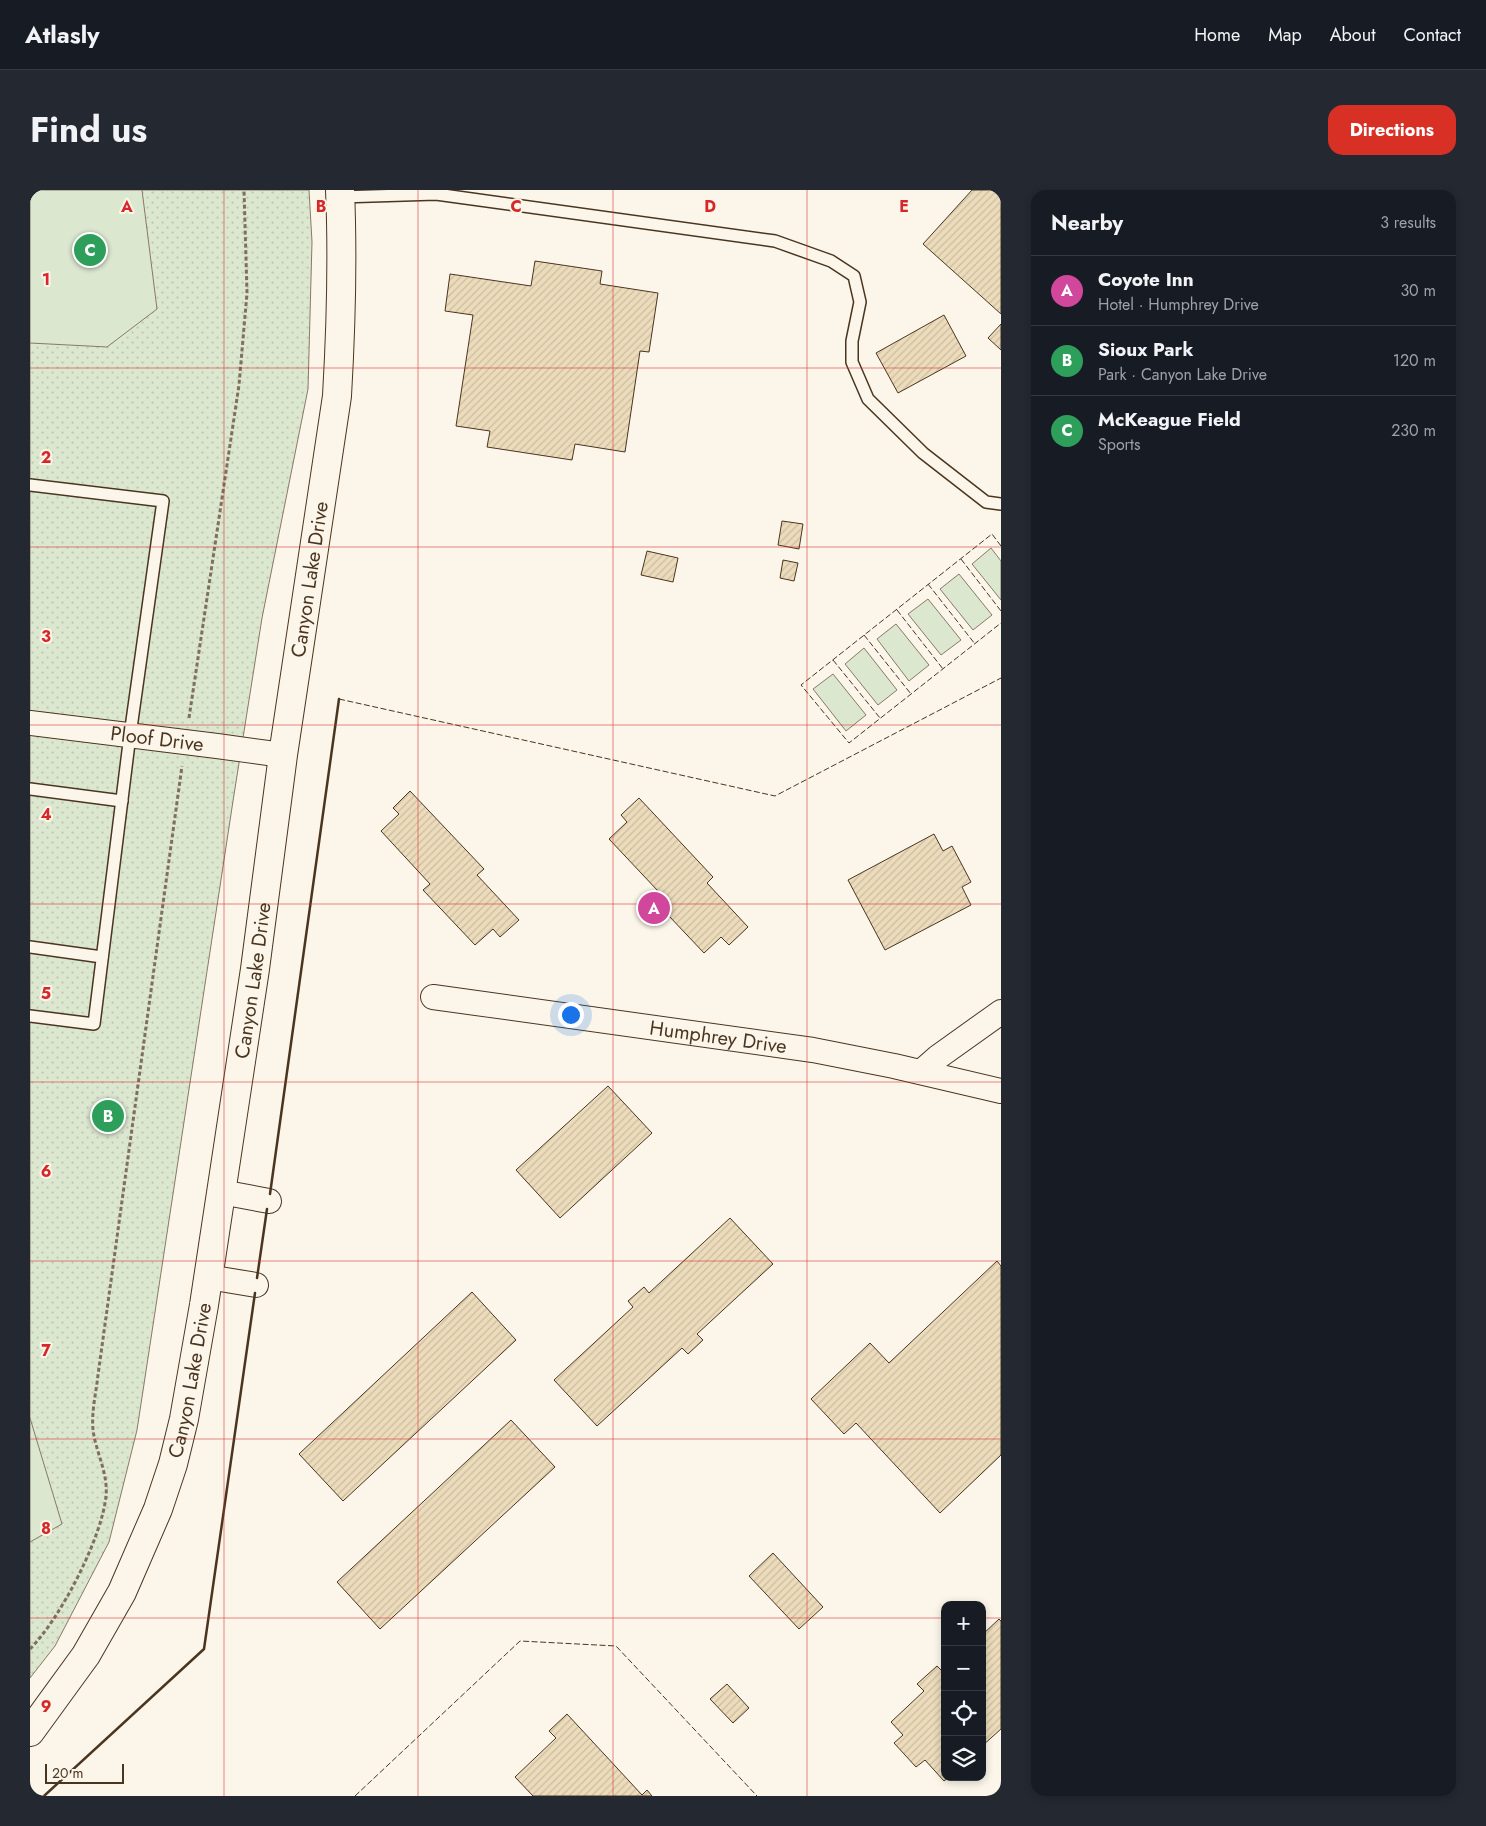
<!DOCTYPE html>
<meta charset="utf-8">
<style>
:root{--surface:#171b24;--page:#242831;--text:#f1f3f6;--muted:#9ea1a6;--line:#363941;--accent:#d93025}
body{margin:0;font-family:Jost,sans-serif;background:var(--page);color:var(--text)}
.controls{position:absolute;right:15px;bottom:15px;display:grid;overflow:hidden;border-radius:10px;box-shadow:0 2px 8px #0003}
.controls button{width:45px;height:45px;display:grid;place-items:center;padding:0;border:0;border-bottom:1px solid var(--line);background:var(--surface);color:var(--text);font:25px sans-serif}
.scale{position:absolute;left:15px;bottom:12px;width:79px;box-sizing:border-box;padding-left:5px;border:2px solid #4a3520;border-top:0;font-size:14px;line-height:18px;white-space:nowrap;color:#4a3520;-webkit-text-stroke:4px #fbf6e9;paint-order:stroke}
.you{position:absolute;left:540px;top:824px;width:18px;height:18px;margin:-12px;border:4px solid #fff;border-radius:50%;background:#1a73e8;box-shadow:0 0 0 8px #1a73e833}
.badge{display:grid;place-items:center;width:32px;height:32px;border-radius:50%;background:var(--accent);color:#fff;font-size:16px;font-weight:700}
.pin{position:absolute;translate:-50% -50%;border:2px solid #fff;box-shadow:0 1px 5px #0006}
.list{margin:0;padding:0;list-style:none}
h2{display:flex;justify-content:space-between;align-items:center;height:65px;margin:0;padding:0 20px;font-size:21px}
h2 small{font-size:16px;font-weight:400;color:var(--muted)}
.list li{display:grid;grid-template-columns:32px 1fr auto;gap:15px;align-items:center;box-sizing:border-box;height:70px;padding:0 20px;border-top:1px solid var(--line)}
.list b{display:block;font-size:19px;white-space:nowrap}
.list p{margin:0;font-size:16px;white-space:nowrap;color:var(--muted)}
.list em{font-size:16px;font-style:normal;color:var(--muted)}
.icon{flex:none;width:28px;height:28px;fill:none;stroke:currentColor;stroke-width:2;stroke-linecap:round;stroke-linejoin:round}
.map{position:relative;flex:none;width:971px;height:1606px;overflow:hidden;border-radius:15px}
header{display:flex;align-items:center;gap:30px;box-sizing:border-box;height:70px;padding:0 25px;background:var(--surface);border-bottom:1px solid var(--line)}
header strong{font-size:24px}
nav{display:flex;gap:28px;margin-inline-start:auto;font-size:18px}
.intro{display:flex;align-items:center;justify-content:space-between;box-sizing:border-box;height:120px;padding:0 30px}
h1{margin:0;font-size:35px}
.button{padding:12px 22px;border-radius:15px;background:var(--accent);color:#fff;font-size:18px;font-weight:700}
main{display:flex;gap:30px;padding:0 30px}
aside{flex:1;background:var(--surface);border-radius:15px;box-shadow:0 2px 8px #0003}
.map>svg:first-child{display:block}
</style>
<header>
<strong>Atlasly</strong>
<nav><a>Home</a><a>Map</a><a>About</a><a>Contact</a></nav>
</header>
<div class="intro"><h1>Find us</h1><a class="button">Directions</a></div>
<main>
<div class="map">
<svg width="971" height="1606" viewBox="0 0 971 1606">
<defs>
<pattern id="green-dots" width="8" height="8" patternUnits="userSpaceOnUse" patternTransform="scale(1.25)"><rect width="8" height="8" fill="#dce7d0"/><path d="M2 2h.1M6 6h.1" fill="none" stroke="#bec7b2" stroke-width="1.8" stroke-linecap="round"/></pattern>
<pattern id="building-hatch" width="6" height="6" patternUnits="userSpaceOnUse" patternTransform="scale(1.25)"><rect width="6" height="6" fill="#ecdcbc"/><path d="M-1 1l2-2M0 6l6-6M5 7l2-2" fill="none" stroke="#ccbda1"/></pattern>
</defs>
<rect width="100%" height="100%" fill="#fbf6e9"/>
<path fill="url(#green-dots)" stroke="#887966" d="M0,0h279l3,52 -4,147 -46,229 -29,183 -96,629 -28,112 -54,104 -25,32z"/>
<g fill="#dce7d0" stroke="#887966">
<path d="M0,0h112l15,119 -50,38 -77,-4z"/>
<path d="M961,358l10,13v39l-29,-36z"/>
<path d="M929,384l33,41 -19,15 -33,-41z"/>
<path d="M898,409l33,41 -20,15 -33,-41z"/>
<path d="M866,434l33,41 -20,16 -32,-42z"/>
<path d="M834,458l33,42 -19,15 -33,-41z"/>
<path d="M803,484l33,41 -20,16 -33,-42z"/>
<path d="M0,1228l32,106 -32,18z"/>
</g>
<g fill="url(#building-hatch)" stroke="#4a3520">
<path d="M942,0h29v124l-78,-70z"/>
<path d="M505,71l67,10 -2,13 58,9 -9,59 -9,-1 -15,101 -50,-8 -3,16 -85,-13 3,-16 -34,-5 17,-111 -28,-4 5,-37 81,12z"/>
<path d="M914,125l22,41 -68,37 -22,-40z"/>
<path d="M971,134v26l-13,-12z"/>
<path d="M752,331l21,3 -4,25 -21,-4z"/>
<path d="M617,361l31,7 -5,24 -32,-7z"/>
<path d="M753,370l15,3 -4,18 -14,-3z"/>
<path d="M380,601l74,78 -7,6 42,45 -19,17 -7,-8 -18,16 -52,-55 7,-6 -49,-53 18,-17 -6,-6z"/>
<path d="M609,608l74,79 -6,6 41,44 -19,18 -8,-8 -17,16 -53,-56 7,-6 -49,-52 18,-17 -6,-7z"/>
<path d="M904,644l9,17 9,-5 19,36 -9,5 9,18 -86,45 -37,-70z"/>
<path d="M578,896l44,47 -92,85 -44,-48z"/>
<path d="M700,1028l43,46 -76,70 6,6 -15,14 -6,-6 -85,78 -43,-46 79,-73 -5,-6 16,-14 5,6z"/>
<path d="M967,1071l4,5v189l-61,58 -84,-90 -12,11 -33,-35 59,-56 19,20z"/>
<path d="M442,1102l44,48 -173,161 -44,-47z"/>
<path d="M481,1230l44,47 -175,162 -43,-47z"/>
<path d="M743,1363l50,54 -24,22 -50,-53z"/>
<path d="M969,1429l2,2v108l-19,17v-111z"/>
<path d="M907,1476l5,5 3,-2v108h4l-5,4 -19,-21 -9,7 -22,-24 9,-8 -12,-13 33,-31 -7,-7z"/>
<path d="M697,1494l22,24 -16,15 -23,-24z"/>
<path d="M537,1524l75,81 5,-5 5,6h-119l-18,-19 41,-39 -7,-7z"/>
</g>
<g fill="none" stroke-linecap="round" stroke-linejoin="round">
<defs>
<g id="service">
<path d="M310,7l96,-3 339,47 56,20 23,15 6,26 -8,39v21l16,37 55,54 63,49 15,2"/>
<path d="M0,295l133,16 -33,234 -36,289 -64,-8"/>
<path d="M0,599l92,12"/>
<path d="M0,757l72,10"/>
</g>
<g id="minor">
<path id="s1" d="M0,533l187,23 66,9"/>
<path id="s2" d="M403,807l380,53 81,16 107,25"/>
<path d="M891,882l17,-15 63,-45"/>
<path d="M191,1002l48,9"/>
<path d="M178,1087l48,8"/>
</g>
<g id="tertiary">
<path id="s3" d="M0,1542l56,-77 36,-63 36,-83 15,-45 11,-45 20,-114 51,-336 28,-214 54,-359c4,-69 6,-137 3,-206"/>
</g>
</defs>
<use href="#service" stroke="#4a3520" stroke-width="14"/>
<use href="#minor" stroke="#4a3520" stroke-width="26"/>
<use href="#tertiary" stroke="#4a3520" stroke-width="30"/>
<g stroke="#7f6f5c" stroke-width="3" stroke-dasharray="4 2.5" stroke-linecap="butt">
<path d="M159,528l50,-333 8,-92 -3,-103"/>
<path d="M0,1459c30,-30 72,-111 76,-153 2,-21 -8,-40 -12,-60 -4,-19 2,-42 4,-61l84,-609"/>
</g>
<use href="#service" stroke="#fbf6e9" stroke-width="11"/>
<use href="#minor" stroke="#fbf6e9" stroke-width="24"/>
<use href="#tertiary" stroke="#fbf6e9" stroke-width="28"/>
<g stroke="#4a3520" stroke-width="1" stroke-dasharray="6 2.5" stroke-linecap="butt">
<path d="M971,356l-9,-12 -191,151 48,58 152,-120"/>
<path d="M931,369l40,52"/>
<path d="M898,394l47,60"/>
<path d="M867,420l46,59"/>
<path d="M834,445l47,59"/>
<path d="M803,470l47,58"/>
<path d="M309,509l436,97 226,-118"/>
<path d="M325,1606l165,-155 96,5 141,150"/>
</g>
<g stroke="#4a3520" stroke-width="2.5">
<path d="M240,1004l69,-495"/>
<path d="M227,1088l10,-69"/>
<path d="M14,1606l160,-147 51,-356"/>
</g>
</g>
<path fill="none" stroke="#d62828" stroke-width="1" stroke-opacity="0.55" d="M194,0v1606M388,0v1606M583,0v1606M777,0v1606M0,178h971M0,357h971M0,535h971M0,714h971M0,892h971M0,1071h971M0,1249h971M0,1428h915M952,1428h19"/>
<g text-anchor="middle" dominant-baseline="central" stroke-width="4" stroke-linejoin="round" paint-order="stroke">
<g font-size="20" fill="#4a3520" stroke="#fbf6e9">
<text stroke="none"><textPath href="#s3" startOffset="1201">Canyon Lake Drive</textPath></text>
<text stroke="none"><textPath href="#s1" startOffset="128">Ploof Drive</textPath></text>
<text stroke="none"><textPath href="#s3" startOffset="796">Canyon Lake Drive</textPath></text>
<text stroke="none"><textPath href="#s2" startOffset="288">Humphrey Drive</textPath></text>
<text stroke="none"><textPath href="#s3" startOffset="391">Canyon Lake Drive</textPath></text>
</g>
</g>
<g font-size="16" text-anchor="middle" font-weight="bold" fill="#d62828" stroke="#fbf6e9" stroke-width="4" stroke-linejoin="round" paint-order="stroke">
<text x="97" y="22">A</text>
<text x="291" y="22">B</text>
<text x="486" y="22">C</text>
<text x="680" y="22">D</text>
<text x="874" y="22">E</text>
<text x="16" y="95">1</text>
<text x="16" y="273">2</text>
<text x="16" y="452">3</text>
<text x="16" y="630">4</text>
<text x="16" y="809">5</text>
<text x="16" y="987">6</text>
<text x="16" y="1166">7</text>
<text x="16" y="1344">8</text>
<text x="16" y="1522">9</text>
</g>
</svg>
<div class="controls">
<button>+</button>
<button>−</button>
<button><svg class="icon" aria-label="locate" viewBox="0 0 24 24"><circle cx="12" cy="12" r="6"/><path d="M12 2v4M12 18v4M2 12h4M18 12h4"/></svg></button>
<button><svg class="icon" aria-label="layers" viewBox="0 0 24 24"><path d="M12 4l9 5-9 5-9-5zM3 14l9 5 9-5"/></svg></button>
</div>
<div class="scale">20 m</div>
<div class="you"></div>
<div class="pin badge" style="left:624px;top:718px;background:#d1479c">A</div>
<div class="pin badge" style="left:78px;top:926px;background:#2e9e5b">B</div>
<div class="pin badge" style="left:60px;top:60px;background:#2e9e5b">C</div>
</div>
<aside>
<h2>Nearby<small>3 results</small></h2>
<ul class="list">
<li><span class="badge" style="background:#d1479c">A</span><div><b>Coyote Inn</b><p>Hotel · Humphrey Drive</p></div><em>30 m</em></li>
<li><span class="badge" style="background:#2e9e5b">B</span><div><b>Sioux Park</b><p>Park · Canyon Lake Drive</p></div><em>120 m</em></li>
<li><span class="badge" style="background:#2e9e5b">C</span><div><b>McKeague Field</b><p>Sports</p></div><em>230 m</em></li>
</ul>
</aside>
</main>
